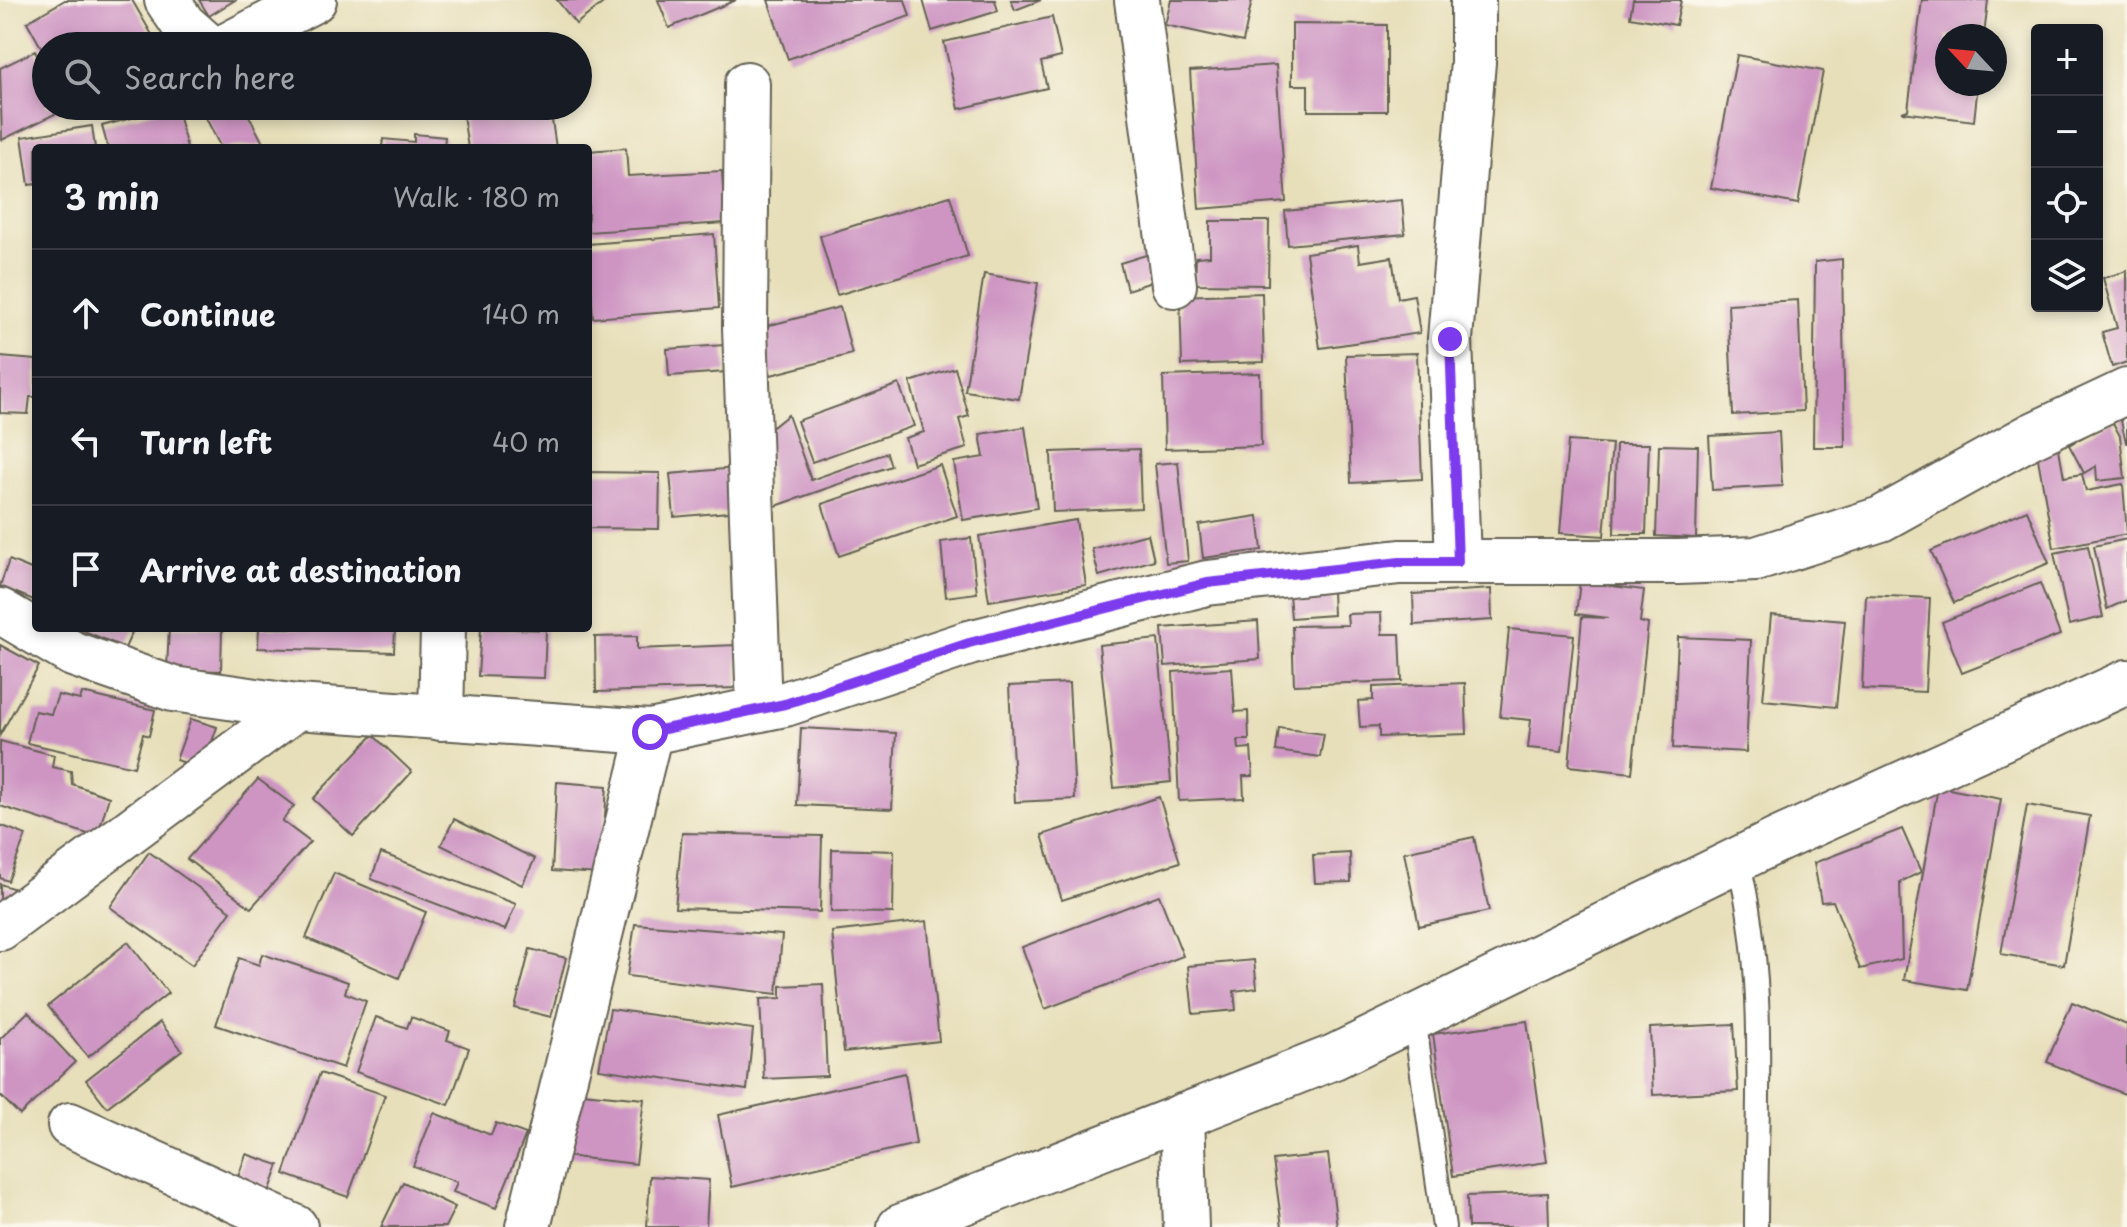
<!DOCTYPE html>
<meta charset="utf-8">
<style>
:root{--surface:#171b24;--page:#242831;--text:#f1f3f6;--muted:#9ea1a6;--line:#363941}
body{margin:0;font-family:"Playpen Sans",sans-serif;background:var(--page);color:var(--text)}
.controls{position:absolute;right:24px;top:24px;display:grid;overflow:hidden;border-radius:8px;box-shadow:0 4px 12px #0003}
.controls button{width:72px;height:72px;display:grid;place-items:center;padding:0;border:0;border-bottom:2px solid var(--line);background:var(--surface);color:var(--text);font:40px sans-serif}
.compass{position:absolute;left:1935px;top:24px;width:72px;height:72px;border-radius:50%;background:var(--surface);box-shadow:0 4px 12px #0003;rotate:296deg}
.stop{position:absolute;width:24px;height:24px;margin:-18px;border:6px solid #7c3aed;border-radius:50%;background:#fff}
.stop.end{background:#7c3aed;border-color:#fff;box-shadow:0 2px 8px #0008}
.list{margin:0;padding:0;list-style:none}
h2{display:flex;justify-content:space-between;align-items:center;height:104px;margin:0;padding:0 32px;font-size:34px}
h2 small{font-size:26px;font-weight:400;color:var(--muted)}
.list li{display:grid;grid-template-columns:52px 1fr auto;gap:24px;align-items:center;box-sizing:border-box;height:128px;padding:0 32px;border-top:2px solid var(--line)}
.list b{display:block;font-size:30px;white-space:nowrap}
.list em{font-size:26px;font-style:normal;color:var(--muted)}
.icon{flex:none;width:44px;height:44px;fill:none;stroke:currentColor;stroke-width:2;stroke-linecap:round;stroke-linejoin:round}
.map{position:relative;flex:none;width:2127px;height:1227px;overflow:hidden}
.search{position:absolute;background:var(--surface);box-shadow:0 4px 12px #0003;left:32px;top:32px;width:560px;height:88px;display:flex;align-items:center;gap:20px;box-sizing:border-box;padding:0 28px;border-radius:44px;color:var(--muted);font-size:30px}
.panel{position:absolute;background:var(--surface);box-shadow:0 4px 12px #0003;left:32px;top:144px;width:560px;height:488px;border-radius:8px}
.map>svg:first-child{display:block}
</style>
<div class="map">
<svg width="2127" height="1227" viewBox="0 0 2127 1227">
<rect width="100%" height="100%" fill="#fbf7ec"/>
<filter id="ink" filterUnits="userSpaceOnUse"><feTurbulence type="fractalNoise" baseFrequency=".0125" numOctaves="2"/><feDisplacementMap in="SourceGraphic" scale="16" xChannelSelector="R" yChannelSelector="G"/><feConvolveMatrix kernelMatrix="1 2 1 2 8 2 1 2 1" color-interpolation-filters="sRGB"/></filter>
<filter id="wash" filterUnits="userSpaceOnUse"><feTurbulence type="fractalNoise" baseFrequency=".006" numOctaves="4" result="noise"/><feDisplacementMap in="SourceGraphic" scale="32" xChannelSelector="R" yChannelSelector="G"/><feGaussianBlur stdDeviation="1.8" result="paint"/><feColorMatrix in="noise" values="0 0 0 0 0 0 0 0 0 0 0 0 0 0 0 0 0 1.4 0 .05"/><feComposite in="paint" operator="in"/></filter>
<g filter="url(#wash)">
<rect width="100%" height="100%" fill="#e7dfba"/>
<g id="blocks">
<g fill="#ce95c3">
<path d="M65,0h67l23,40 -11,6h-98v10l-19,-34z"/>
<path d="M199,0h36l-26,16z"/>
<path d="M557,0h50l-31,24z"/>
<path d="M658,0h78l-67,28z"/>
<path d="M768,0h137l5,16 -122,43z"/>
<path d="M923,0h72l3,11 -66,20z"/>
<path d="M1011,0h30l-26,10z"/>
<path d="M1171,0h81l-9,42 -78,-17z"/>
<path d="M1633,0h48l-5,25 -46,-8z"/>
<path d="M1922,0h66l-4,36h-37v48h31l-4,37 -72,-9 6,-2z"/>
<path d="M1052,17l9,40 -20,5 6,26 -88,21 -15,-67z"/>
<path d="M1292,24l95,1v86h-79v-26h-16z"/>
<path d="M35,51l11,24v31h15l2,4 -61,30 -2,-72z"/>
<path d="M1737,55l86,16 -25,133 -87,-16z"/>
<path d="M1276,65l10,137 -87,7 -9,-138z"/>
<path d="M176,106l11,42h-79l-6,-22z"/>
<path d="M200,106h44l20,39 -43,3z"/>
<path d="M515,106h35l6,42h-88l-5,-33z"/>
<path d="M92,126l3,22h-59v36l-7,1 -7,-48z"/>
<path d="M414,134l31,3 -1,11h-62l1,-9 31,3z"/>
<path d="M626,148l2,28 94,-5 3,52 -137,9v-81z"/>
<path d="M950,196l18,60 -131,39 -17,-59z"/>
<path d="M1402,200l3,34 -117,11 -3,-34z"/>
<path d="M1210,221h59l-1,64 -73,-1 1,-27 14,-1z"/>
<path d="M714,234l5,74 -126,10 -5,-74z"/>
<path d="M1358,245l2,17 32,-5 6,41 16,-3 6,38 -100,15 -14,-95z"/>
<path d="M1156,252l8,26 -37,12 -7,-27z"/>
<path d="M1842,259l3,188h-32l2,-185z"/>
<path d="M2127,271v91l-15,5 -10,-35 15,-4 -14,-50z"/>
<path d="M984,274l54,9 -19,116 -54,-8z"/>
<path d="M1262,293l2,69 -82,3 -2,-69z"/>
<path d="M1798,300l5,111 -70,4 -5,-111z"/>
<path d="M840,307l12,47 -81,21 -12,-47z"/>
<path d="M724,345l2,27 -57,4 -2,-27z"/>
<path d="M1417,353l5,126 -71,4 -5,-128z"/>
<path d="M0,357l36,3v37h-6l-2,17 -28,-1z"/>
<path d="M955,368l14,48 -10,3 8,29 -54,16 -8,-26 19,-6 -14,-50z"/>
<path d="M1260,373l1,73 -96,3 -2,-73z"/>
<path d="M899,384l15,42 -102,36 -15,-41z"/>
<path d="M788,415l23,65 76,-27 4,13 -118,41 -5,-76z"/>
<path d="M2127,415v28h-1l-6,-27z"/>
<path d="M2112,421l8,15 5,42 -28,3 -1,-15 -12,7 -15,-28z"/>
<path d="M1025,427l12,81 -74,12 -9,-58 30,-5 -4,-23z"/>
<path d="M1779,432l3,54 -70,4 -3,-54z"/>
<path d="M1568,441l44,3 -8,92 -44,-3z"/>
<path d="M1616,444h33l-3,90h-32z"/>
<path d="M1659,445l39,1 -2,92 -40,-2z"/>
<path d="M1139,449l2,59 -88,4 -2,-60z"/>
<path d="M2059,449l5,28 18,-3 4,17 37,-7 4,50 -73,14 -17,-95z"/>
<path d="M1178,462l10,99 -22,2 -11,-99z"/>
<path d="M940,465l17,51 -118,40 -17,-52z"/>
<path d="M735,468l4,43 -65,6 -4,-43z"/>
<path d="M588,472l72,1 -1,56 -71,-1z"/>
<path d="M2027,510l22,53 -95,40 -23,-52z"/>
<path d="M1258,516l4,34 -59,8 -4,-33z"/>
<path d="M1076,520l10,65 -97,16 -10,-65z"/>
<path d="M1148,534l6,26 -55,16 -7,-27z"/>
<path d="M971,538l6,55 -31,4 -5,-55z"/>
<path d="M2127,539v61l-20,9 -13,-63z"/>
<path d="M2088,546l15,71 -34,8 -15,-72z"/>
<path d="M9,560l27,11v30l-36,-15z"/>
<path d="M1580,582l64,8 -4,32 8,2 -16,149 -63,-7 13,-149 26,1 -32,-4z"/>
<path d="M2040,583l20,52 -98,38 -20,-51z"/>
<path d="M1491,589l1,31 -78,5 -1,-31z"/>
<path d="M1332,591l1,24 -42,3 -2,-24z"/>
<path d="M1866,595l64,3 -5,94 -63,-3z"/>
<path d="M1381,613l1,21h18l2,47 -108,4 -2,-59 56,-1 -1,-11z"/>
<path d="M1771,615l74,6 -9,86 -73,-7z"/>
<path d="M1258,621l2,38 -95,7 -3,-38z"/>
<path d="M77,628h57l-9,20z"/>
<path d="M169,628h53l-1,43 -54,-2z"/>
<path d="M259,628h136l-1,24 -136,-4z"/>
<path d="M481,628l65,2 -2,48 -66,-2z"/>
<path d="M1509,629l65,6 -12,116 -34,-3 3,-28 -31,-3z"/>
<path d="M637,636v13l100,-4 1,43 -142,4 -1,-55z"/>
<path d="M1678,637l73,3 -5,112 -73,-4z"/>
<path d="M1158,639l13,143 -57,6 -15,-143z"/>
<path d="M0,645l39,21 -39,69z"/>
<path d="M1232,668l3,44 13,-1 1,29h-11l1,9 12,-1 2,28h-10l1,22 -65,3 -6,-129z"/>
<path d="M1069,683l6,116 -60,3 -6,-116z"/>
<path d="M1465,683l2,51 -88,3v-11l-19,1 -2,-26 15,-1v-13z"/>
<path d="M82,693l73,17 -6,26 -6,-2 -9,33 -107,-24 8,-32 16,3 7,-19 22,5z"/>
<path d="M191,719l26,8 -14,41 -27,-8z"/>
<path d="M801,728l95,5 -4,76 -95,-4z"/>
<path d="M1279,728l45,6 -4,23 -44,-6z"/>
<path d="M373,735l39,37 -59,64 -40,-37z"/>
<path d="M0,741l54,14 -2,12 19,4 1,13 37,13 -12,40 -97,-31z"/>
<path d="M258,779l36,27 -12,15 28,21 -59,66 -64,-49z"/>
<path d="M557,782l50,4 -6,88 -49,-3z"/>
<path d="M1938,787l63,12 -34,191 -63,-10z"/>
<path d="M1159,797l21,65 -118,38 -20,-65z"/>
<path d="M2027,805l63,11 -26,149 -63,-11z"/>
<path d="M454,819l81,40 -13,26 -81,-40z"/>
<path d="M0,825l26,10 -18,46 -8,-3z"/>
<path d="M1902,829l19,43 -21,10 2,77 -42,10 -27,-68 -12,1 -7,-39z"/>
<path d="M682,833l140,3 -2,76 -145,-4z"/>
<path d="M1474,837l15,74 -70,15 -15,-74z"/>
<path d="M832,849l62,2 -1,62 -62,-1z"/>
<path d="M149,852l82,59 -39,54 -82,-58z"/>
<path d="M381,853l135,51 -11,26 -134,-51z"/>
<path d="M1350,853l1,29 -36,1 -2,-28z"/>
<path d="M334,873l92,39 -27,66 -93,-40z"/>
<path d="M0,884l27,9 -27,21z"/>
<path d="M1159,895l24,61 -138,53 -23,-62z"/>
<path d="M927,921l12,120 -95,11 -12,-120z"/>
<path d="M635,924l147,11 -5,59 -150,-18z"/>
<path d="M128,942l40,51 -80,64 -40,-51z"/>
<path d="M530,949l36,9 -15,59 -36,-9z"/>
<path d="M262,954l86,28 -3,11 21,8 -23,67 -127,-43 23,-67 20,7z"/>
<path d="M1254,960l3,28 -23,3 2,19 -43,4 -5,-48z"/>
<path d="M823,984l4,92 -63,3 -4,-80 21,-1v-12z"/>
<path d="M2072,1002l55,23v70l-80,-33z"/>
<path d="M610,1009l143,20 -6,61 -148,-21z"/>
<path d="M28,1012l47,50 -55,53 -20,-20v-56z"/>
<path d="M376,1017l31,11 4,-11 39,14 -3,9 22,8 -20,57 -93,-33z"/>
<path d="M1527,1021l20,141 -94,14 -20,-142z"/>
<path d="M160,1022l22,28 -75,57 -21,-27z"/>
<path d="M1734,1024l4,67 -85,4 -3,-67z"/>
<path d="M320,1073l65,22 -37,102 -64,-23z"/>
<path d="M905,1073l11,71 -184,43 -14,-72z"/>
<path d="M571,1092l73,7 -8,65 -72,-8z"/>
<path d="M434,1113l57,22 5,-12 30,11 -30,74 -43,-16 4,-10 -44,-16z"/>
<path d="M246,1154l33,11 -12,33 -32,-12z"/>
<path d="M1328,1154l9,73h-55l-9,-67z"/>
<path d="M650,1176l59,4 -3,47h-59z"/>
<path d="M403,1182l52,25 -10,20h-64z"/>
<path d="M1548,1193l1,34h-81l-1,-31z"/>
</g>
</g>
</g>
<g filter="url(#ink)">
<use href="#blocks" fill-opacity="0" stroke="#636053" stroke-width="2"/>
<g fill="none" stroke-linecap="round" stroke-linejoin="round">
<defs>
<g id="lane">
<path d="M1738,860c30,119 18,245 18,367"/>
<path d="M1414,1018l30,209"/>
</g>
<g id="street">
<path d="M167,0l16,24 25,22"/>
<path d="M1137,0l37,285"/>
<path d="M226,46l88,-46"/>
<path d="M747,84l-2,243 14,382"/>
<path d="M1458,562l-8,-223 23,-277v-62"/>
<path d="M0,611l73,43 100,35 124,18 353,25 135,-28 184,-61 238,-60 193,-21h278l78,-3 125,-40 150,-83 96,-45"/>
<path d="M441,718l2,-90"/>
<path d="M0,928l297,-221"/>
<path d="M1182,1116l4,111"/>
<path d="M70,1125l225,102"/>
<path d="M528,1227l122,-495"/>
<path d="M900,1227l434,-170 446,-218 347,-157"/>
</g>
</defs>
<use href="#lane" stroke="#636053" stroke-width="26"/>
<use href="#street" stroke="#636053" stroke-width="48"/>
<use href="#lane" stroke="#fff" stroke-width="22"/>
<use href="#street" stroke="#fff" stroke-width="44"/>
</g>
</g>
<g fill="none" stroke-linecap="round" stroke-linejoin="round" filter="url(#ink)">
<path stroke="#7c3aed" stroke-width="10" d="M650,732l135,-28 184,-61 238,-60 193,-21h58l-8,-223"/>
</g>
</svg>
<div class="controls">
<button>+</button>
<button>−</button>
<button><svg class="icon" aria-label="locate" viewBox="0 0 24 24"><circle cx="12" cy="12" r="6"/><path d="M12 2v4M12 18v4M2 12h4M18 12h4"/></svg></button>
<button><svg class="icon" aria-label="layers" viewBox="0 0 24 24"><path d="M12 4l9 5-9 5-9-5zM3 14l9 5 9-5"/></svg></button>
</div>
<svg class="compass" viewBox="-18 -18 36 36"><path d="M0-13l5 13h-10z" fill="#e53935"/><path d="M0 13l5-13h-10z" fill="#9ea1a6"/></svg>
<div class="stop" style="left:650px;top:732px"></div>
<div class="stop end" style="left:1450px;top:339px"></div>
<div class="search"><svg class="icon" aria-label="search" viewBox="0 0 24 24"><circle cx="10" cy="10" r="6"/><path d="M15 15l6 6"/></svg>Search here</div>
<section class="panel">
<h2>3 min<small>Walk · 180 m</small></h2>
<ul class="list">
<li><svg class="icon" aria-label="ahead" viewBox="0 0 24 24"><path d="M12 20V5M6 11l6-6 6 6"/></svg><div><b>Continue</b></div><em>140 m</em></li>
<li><svg class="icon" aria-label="left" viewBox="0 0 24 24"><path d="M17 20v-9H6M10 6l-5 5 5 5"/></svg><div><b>Turn left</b></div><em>40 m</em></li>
<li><svg class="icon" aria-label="arrive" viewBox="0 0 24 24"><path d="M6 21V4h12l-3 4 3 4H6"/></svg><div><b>Arrive at destination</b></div></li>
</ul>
</section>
</div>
